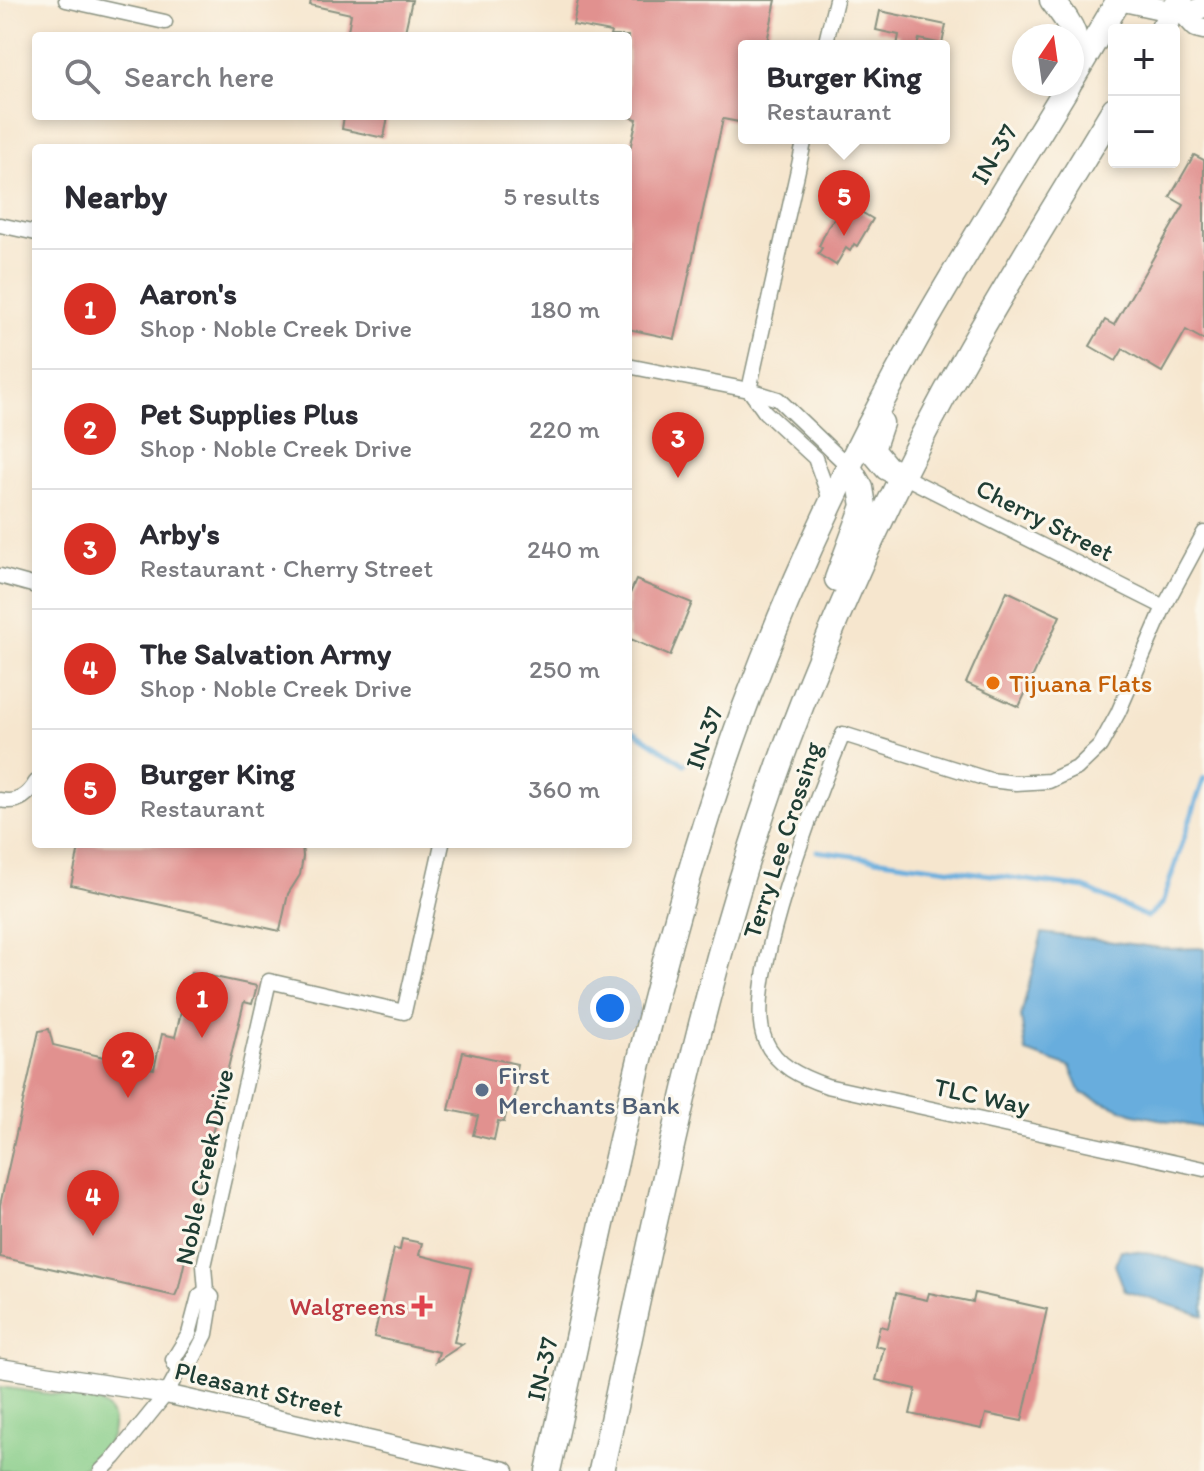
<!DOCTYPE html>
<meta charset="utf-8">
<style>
:root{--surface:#fff;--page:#f2f2f3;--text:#2b2b33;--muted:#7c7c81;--line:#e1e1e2;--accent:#d93025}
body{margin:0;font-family:Itim,sans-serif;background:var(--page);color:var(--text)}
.controls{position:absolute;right:24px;top:24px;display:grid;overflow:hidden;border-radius:8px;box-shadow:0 4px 12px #0003}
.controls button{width:72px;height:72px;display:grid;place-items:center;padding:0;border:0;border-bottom:2px solid var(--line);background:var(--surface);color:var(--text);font:40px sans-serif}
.compass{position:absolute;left:1012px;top:24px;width:72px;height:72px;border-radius:50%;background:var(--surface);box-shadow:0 4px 12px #0003;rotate:13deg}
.you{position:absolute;left:610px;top:1008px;width:28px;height:28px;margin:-20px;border:6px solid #fff;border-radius:50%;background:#1a73e8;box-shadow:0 0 0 12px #1a73e833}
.badge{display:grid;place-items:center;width:52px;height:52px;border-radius:50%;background:var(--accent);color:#fff;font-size:26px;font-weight:700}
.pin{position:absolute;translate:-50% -66px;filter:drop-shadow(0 2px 4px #0008)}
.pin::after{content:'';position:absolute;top:42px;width:28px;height:24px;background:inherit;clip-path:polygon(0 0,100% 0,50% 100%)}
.popup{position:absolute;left:738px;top:40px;width:212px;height:104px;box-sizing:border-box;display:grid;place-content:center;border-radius:8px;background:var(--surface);filter:drop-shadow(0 2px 6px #0005);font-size:26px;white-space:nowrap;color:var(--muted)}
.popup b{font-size:30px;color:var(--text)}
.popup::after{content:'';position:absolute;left:50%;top:100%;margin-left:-16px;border:16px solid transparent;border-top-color:var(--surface)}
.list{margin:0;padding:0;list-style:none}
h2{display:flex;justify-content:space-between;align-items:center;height:104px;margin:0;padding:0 32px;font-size:34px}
h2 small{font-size:26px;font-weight:400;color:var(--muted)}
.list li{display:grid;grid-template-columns:52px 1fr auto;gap:24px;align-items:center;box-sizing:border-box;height:120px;padding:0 32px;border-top:2px solid var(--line)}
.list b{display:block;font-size:30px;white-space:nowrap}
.list p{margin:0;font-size:26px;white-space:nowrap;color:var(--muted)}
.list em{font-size:26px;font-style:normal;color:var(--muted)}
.icon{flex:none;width:44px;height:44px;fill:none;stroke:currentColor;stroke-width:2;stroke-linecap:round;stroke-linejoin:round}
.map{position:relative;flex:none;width:1204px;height:1471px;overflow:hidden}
.search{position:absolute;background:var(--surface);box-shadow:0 4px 12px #0003;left:32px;top:32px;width:600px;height:88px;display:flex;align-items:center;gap:20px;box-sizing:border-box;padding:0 28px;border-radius:8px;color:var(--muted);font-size:30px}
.panel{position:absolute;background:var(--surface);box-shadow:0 4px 12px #0003;left:32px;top:144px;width:600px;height:704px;border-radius:8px}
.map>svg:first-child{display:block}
</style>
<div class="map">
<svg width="1204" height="1471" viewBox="0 0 1204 1471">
<rect width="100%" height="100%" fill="#fbf7ec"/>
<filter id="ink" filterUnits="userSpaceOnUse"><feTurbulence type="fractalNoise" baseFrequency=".0125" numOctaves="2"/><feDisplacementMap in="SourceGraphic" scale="16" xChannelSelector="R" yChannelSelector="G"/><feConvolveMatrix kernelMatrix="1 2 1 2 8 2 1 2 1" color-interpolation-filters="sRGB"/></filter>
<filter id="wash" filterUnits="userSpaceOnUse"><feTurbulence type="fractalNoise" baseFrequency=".006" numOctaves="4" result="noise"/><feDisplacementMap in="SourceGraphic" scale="32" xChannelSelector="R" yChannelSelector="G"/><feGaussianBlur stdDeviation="1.8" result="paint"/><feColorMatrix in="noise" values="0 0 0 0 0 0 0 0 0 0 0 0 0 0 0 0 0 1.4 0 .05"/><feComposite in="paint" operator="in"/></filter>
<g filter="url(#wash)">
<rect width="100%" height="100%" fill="#f6e6ce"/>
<path fill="#86cc87" stroke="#52845e" stroke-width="2" d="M0,1387l94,13c39,16 11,60 -17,70 -14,1 -60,1 -77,1z"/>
<g fill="#67addd" stroke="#437588" stroke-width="2">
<path d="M1042,933l128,16 34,-1v180l-70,-14 -53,-21 -11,-26 -44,-15 -5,-36z"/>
<path d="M1121,1250l30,3 53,17v46l-79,-25 -10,-26z"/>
</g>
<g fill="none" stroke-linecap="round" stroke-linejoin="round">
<g stroke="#67addd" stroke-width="5">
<path d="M628,727l56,37"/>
<path d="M817,851l268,37 62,29 15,-13 42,-126"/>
</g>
</g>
<g id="blocks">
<g fill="#e1918f">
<path d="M311,0h101l-8,36h-57l4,-22 -41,-9z"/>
<path d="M578,0h198l-10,46h-22v77l-21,-4 -48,220 -47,-10v-172l9,-38 -9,-2v-81h-18l1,-4 -38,-7z"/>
<path d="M880,11l66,14 -4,19 -23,-5 -2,7h-20l2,-11 -23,-5z"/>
<path d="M344,116h44l-4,22 -42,-9z"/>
<path d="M1194,155l10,5v180l-18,-10 -24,42 -39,-23 -7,12 -26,-15 15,-26 9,5 70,-120 -14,-8z"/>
<path d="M846,203l27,16 -16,27 -3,-2 -4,7 -4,-3 -10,17 -18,-11 4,-6 -3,-2 9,-19z"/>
<path d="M636,580l56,23 -22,53 -42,-18v-40z"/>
<path d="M1007,591l53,25 -41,91 -53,-24z"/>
<path d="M80,844h222l1,13 -3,18 -12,19 -8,37 -209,-46z"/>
<path d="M191,972l66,14 -5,18 -8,-2 -60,248 3,1 -8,36 -4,9 -175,-39v-52l39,-174 10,-2 4,16 101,24 8,-35 13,3z"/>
<path d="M463,1052l54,12 -2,10 5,2 -8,34 -5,-1 -3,13 -6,-1 -4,19 -21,-5 5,-19 -29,-6z"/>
<path d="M402,1239l20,4 -3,12 52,13 -17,74 9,2 -27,18 3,-10 -65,-15 20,-88 6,1z"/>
<path d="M896,1293l31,7 2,-7 44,9 2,-9 72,16 -25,112 -36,-7 -4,15 -72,-15 6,-25 -40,-9 8,-32 -9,-2 5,-20 8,2z"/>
</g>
</g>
</g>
<g filter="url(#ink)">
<use href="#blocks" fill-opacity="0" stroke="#8a9281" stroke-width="2"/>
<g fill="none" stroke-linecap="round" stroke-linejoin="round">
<defs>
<g id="street">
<path d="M66,0l99,22"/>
<path d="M825,46l11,-46"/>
<path d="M0,225l36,8"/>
<path d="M628,366l121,24 29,9 70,67"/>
<path d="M749,390l56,-252"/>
<path d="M750,391l15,21 50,46 16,44"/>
<path d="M903,476l261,131"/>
<path d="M1204,533l-40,74 -46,106 -18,33 -23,22 -28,13 -33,2 -26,-3 -147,-46c-24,57 -102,253 -78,306 11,26 36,37 62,46l377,83"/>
<path d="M0,576l36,10"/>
<path d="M0,800c17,4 28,-4 36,-18"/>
<path d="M206,1291l-2,-25 65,-285 135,31 38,-168"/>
<path d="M101,1471l14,-14 51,-63 12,-22 11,-5 17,-33 6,-37 -6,-6 -7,5 -10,38 -16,26 5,12"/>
</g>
<path id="secondary" d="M0,1368l166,26 339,77"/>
<g id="primary">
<path d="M1119,0l65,14 20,-7"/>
<path d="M1184,14l12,13 8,2"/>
</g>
<g id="highway">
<path d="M1052,0c22,29 26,32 23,70"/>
<path d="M1162,30l18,-30"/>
<path d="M1072,79l47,-79"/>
<path d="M881,423l-9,27 15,18 16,8"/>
<path d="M837,579l27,-73 -3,-18 -13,-22"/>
<path d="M548,1471c57,-256 105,-515 196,-762 49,-132 109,-259 178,-381 47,-82 98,-163 147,-244"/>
<path d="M601,1471c54,-244 99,-493 186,-728 50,-135 111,-268 183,-394 46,-81 96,-160 144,-240"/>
</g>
</defs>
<use href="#street" stroke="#8a9281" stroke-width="17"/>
<use href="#secondary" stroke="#8a9281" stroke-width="21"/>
<use href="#primary" stroke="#8a9281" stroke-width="23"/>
<use href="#highway" stroke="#8a9281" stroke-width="27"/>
<use href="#street" stroke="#fff" stroke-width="14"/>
<use href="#secondary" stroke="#fff" stroke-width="18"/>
<use href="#primary" stroke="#fff" stroke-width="20"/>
<use href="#highway" stroke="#fff" stroke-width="24"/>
</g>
</g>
<circle fill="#e8710a" stroke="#fbf7ec" stroke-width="3" cx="993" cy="683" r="8"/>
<circle fill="#5c6f8a" stroke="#fbf7ec" stroke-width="3" cx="482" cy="1090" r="8"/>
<path fill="#e0444e" stroke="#fbf7ec" stroke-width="3" d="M418 1294h8v8h8v8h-8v8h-8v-8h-8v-8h8z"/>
<g text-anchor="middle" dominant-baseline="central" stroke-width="6" stroke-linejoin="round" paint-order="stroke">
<g font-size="26" fill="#1f3d34" stroke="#fbf7ec">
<text transform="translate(994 154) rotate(-59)">IN-37</text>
<text transform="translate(1045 520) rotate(27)">Cherry Street</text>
<text transform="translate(704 738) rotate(-70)">IN-37</text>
<text transform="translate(782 840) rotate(-72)">Terry Lee Crossing</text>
<text transform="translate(982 1096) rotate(12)">TLC Way</text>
<text transform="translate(204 1167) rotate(-78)">Noble Creek Drive</text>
<text transform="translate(542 1369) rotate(-77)">IN-37</text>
<text transform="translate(259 1389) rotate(13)">Pleasant Street</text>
</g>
<g font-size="26" fill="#c56008" stroke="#fbf7ec" text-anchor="start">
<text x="1009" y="683">Tijuana Flats</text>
</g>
<g font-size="26" fill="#4e5e75" stroke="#fbf7ec" text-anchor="start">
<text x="498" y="1075">First<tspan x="498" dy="30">Merchants Bank</tspan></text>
</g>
<g font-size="26" fill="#be3a42" stroke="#fbf7ec" text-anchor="end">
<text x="406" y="1306">Walgreens</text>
</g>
</g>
</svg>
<div class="controls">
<button>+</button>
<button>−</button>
</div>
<svg class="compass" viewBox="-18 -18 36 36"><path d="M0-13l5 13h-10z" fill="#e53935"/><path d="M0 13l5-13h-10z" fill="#7c7c81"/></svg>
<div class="you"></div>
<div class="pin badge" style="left:202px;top:1038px">1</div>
<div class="pin badge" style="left:128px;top:1098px">2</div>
<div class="pin badge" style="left:678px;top:478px">3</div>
<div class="pin badge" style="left:93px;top:1236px">4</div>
<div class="pin badge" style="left:844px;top:236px">5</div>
<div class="popup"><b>Burger King</b>Restaurant</div>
<div class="search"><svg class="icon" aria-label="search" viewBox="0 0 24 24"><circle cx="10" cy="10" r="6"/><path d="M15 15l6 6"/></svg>Search here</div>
<section class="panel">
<h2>Nearby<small>5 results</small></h2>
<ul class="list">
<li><span class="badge">1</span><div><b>Aaron's</b><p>Shop · Noble Creek Drive</p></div><em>180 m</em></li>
<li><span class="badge">2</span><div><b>Pet Supplies Plus</b><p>Shop · Noble Creek Drive</p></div><em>220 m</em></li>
<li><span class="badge">3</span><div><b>Arby's</b><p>Restaurant · Cherry Street</p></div><em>240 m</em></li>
<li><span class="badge">4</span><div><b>The Salvation Army</b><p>Shop · Noble Creek Drive</p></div><em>250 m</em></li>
<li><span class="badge">5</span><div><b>Burger King</b><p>Restaurant</p></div><em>360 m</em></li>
</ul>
</section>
</div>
